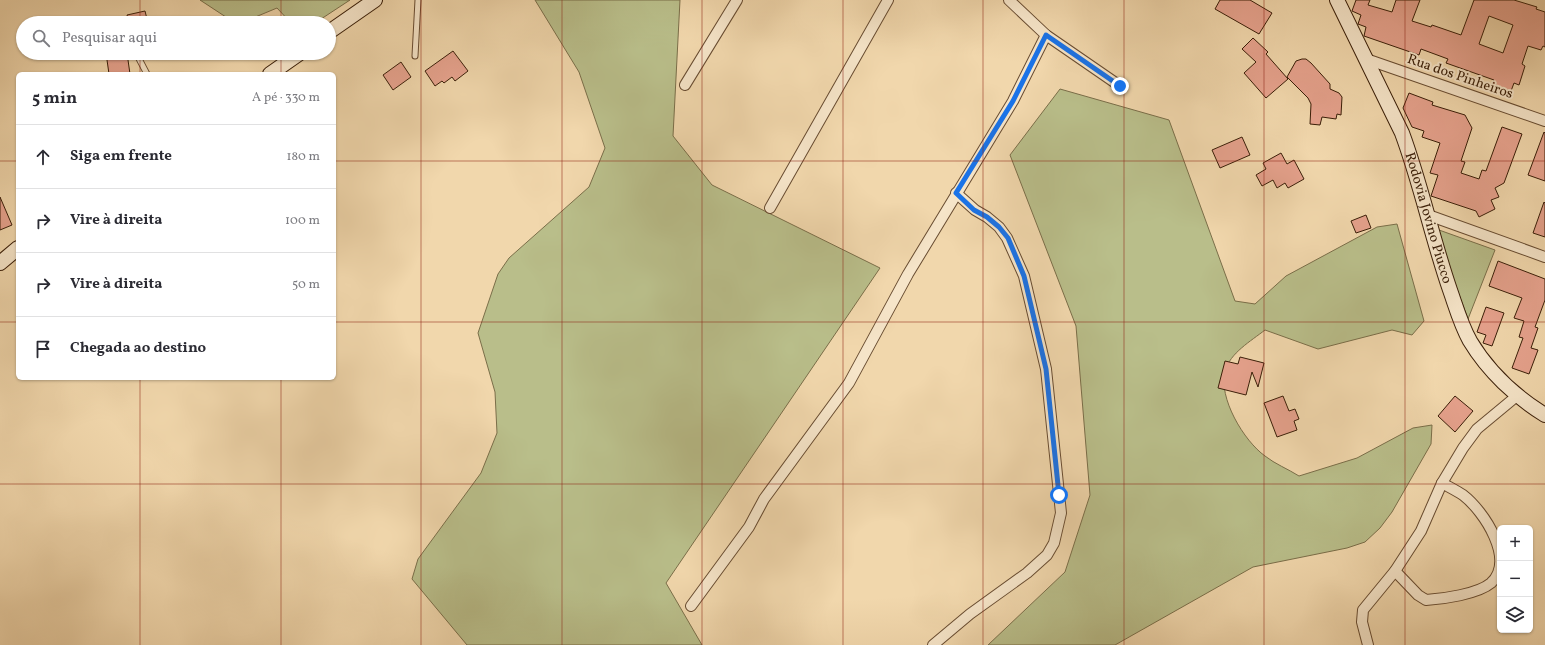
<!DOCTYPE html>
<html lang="pt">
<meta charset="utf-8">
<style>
:root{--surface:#fff;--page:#f7f7f7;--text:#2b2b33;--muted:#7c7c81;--line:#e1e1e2}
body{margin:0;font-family:Vollkorn,serif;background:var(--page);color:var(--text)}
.controls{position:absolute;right:12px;bottom:12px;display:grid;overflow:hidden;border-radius:6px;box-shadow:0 1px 3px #0004}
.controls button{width:36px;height:36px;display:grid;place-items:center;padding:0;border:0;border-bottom:1px solid var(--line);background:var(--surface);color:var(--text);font:20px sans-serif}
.stop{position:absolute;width:12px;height:12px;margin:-9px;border:3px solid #1a73e8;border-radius:50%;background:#fff}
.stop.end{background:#1a73e8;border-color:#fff;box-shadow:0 1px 4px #0008}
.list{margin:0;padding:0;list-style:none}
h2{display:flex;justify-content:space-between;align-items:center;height:52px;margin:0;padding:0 16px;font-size:17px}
h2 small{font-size:13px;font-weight:400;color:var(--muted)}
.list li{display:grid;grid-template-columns:26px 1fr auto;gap:12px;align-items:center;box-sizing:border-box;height:64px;padding:0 16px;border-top:1px solid var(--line)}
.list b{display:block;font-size:15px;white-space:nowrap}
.list em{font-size:13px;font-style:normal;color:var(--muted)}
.icon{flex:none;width:22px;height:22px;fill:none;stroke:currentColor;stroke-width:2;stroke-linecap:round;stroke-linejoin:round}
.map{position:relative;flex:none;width:1545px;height:645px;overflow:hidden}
.search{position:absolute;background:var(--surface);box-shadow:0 1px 3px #0004;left:16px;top:16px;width:320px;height:44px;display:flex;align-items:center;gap:10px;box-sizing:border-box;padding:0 14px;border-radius:22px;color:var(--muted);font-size:15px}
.panel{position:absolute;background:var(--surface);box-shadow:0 1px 3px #0004;left:16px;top:72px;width:320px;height:308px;border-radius:6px}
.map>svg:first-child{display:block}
</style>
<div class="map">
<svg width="1545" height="645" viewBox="0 0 1545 645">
<rect width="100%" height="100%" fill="#f1d7ac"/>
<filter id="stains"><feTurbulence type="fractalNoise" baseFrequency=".005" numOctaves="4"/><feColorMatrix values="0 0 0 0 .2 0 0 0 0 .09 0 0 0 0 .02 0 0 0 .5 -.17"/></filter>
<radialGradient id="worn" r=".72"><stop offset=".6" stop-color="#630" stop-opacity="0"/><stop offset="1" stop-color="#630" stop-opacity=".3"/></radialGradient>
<g fill="#b9be8a" stroke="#7a6e49">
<path d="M200,0h150l-35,23h-24l-14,-15 -36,15h-6z"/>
<path d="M535,0h145l-7,136 39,49 168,83 -214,315 36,62h-235l-55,-66 6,-20 63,-86 16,-40 -2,-41 -17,-59 20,-59 11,-16 80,-71 16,-39 -26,-76z"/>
<path d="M1060,89l109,31 66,181 20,3 31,-28 91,-49 20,-3 27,97 -12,14 -20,-5 -74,19 -53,-19c-14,11 -35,23 -40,41 -7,27 19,70 40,85 10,8 23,13 34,20l58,-18 56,-30 19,-3 -1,19 -39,68 -12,16 -15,14 -18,6 -94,19 -138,78h-127l77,-73 25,-77 -14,-169 -66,-171z"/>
<path d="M1439,230l56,20 -27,69 -17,-46z"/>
</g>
<g fill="#e6a28d" stroke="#3a1e08" fill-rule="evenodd">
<path d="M1220,0h30l22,13 -13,21 -44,-25z"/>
<path d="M1356,0h14l-2,5 24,7 4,-12h24l-8,21 19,6 1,-2 29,10 13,-35h40l23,7 -1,2 9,3v35l-2,-1 -2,4 -13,-4 -6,18 3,2 -6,19 -5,-2 -3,8 -19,-6 2,-5 -48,-17 2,-4 -27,-10 -2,6 -55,-19 2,-9 -8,-3 3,-9 -9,-4zM1489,16l24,9 -10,28 -24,-9z"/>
<path d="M145,11l3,12h-19l-2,-8z"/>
<path d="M1253,38l15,14 -2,2 22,25 -22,19 -22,-25 12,-11 -14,-13z"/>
<path d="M453,51l15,20 -13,10 -3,-4 -8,6 -2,-2 -7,5 -10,-15z"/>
<path d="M106,53h21l3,21h-21z"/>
<path d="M1302,59h4l5,4 19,21v5l9,4 3,4 -1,18 -4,-1 -1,5 -14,-2 -2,8 -10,-1 1,-20 -3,-6 -21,-21 9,-16z"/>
<path d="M401,62l10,15 -18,13 -10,-15z"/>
<path d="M1409,93l24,9 -1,3 33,10 7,13 -11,33 4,1 -4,11 18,6 3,-9 4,1 16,-44 20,7 -18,49 -9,5 4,9 -8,3 4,9 -16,8 -3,-6 -45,-15 7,-21 -8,-2 10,-30 -18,-6 2,-6 -12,-4 -9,-19z"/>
<path d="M1544,132l1,1v48l-17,-6z"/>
<path d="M1242,137l8,18 -30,13 -8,-18z"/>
<path d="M1281,153l6,11 7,-4 10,19 -16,9 -3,-5 -8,5 -4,-8 -11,6 -6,-11 10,-6 -3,-6z"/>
<path d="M0,197l12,28 -12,5z"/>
<path d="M1544,202l1,1v34l-12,-4z"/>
<path d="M1366,215l5,13 -15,5 -5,-12z"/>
<path d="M1498,261l47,18v21l-10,27 3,1 -7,20 7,2 -9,24 -17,-6 11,-30 -4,-1 5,-16 -10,-3 8,-20 -33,-12z"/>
<path d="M1486,307l18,6 -12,33 -9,-3 3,-8 -9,-3z"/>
<path d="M1240,357l24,6 -6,24 -6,-15 -6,23 -28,-7 7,-27 13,3z"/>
<path d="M1283,396l6,15 6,-2 4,10 -5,2 3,9 -20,7 -13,-34z"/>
<path d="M1455,396l18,15 -18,21 -17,-16z"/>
</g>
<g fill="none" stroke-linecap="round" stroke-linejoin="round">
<defs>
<g id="service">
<path d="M136,53l11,21"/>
<path d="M415,56l3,-56"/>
</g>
<g id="minor">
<path d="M1009,0l37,35 74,51"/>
<path d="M1366,59l179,62"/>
<path d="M685,85l52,-85"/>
<path d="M770,208l118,-208"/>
<path d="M1428,215l117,42"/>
<path d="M1395,571l23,24 8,5c17,-1 52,-6 65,-17 25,-23 -7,-72 -28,-88 -6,-4 -14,-8 -21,-12"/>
<path d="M691,606l58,-79 15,-28 85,-116 59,-109 105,-173 33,-66"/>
<path d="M933,645l37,-31 57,-41 20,-18 7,-12 7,-30 -15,-144 -22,-93 -17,-38 -8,-11 -12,-10 -12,-7 -19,-17"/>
<path d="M1368,645l-6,-23 1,-12 32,-39 26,-40 21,-48 21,-35 14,-19 41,-34"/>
</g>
<g id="secondary">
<path id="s1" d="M1337,0l65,133c19,51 30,105 48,157 6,17 11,35 20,51 18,30 46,56 75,74"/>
<path d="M329,32l46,-32"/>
<path d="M270,74l30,-21"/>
<path d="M0,263l18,-15"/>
</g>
</defs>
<use href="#service" stroke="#684c31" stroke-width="7"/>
<use href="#minor" stroke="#684c31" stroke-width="12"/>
<use href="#secondary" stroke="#3a1e08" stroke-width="16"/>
<use href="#service" stroke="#f6e5c9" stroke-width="5"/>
<use href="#minor" stroke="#f6e5c9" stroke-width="10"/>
<use href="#secondary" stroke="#f6e5c9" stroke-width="14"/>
</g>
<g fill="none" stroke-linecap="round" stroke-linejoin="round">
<path stroke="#1a73e8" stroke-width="5" d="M1059,495l-13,-126 -22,-93 -16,-38 -9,-11 -12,-10 -13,-7 -18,-17 57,-92 33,-66 74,51"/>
</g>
<path fill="none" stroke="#8f2418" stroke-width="1" stroke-opacity="0.55" d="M140,0v23M281,0v23M421,0v645M562,0v645M702,0v645M843,0v645M983,0v645M1124,0v645M1264,0v645M1405,0v645M140,53v21M281,53v21M0,161h18M334,161h1211M0,322h18M334,322h1211M140,378v267M281,378v267M0,484h1545"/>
<g text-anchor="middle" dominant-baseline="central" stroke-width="4" stroke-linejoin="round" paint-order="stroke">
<g font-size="14" fill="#3a1e08" stroke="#f6e5c9">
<text transform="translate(1460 77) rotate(19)">Rua dos Pinheiros</text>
<text stroke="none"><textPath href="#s1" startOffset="237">Rodovia Jovino Piucco</textPath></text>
</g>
</g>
<rect width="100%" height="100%" filter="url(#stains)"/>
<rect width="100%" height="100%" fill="url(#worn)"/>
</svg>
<div class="controls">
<button>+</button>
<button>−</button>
<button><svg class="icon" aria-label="layers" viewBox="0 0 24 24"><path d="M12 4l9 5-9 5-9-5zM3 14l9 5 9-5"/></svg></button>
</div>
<div class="stop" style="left:1059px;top:495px"></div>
<div class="stop end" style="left:1120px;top:86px"></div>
<div class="search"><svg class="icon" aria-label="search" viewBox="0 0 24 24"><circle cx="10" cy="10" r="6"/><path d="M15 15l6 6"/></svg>Pesquisar aqui</div>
<section class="panel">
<h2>5 min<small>A pé · 330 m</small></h2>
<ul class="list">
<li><svg class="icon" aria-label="ahead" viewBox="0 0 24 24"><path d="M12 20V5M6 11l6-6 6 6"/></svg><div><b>Siga em frente</b></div><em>180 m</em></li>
<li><svg class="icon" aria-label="right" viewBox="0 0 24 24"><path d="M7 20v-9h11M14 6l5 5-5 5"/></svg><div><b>Vire à direita</b></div><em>100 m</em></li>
<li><svg class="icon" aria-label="right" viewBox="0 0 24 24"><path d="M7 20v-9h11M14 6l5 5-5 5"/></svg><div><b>Vire à direita</b></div><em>50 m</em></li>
<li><svg class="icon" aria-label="arrive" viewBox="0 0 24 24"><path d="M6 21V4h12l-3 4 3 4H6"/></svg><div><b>Chegada ao destino</b></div></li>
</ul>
</section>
</div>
